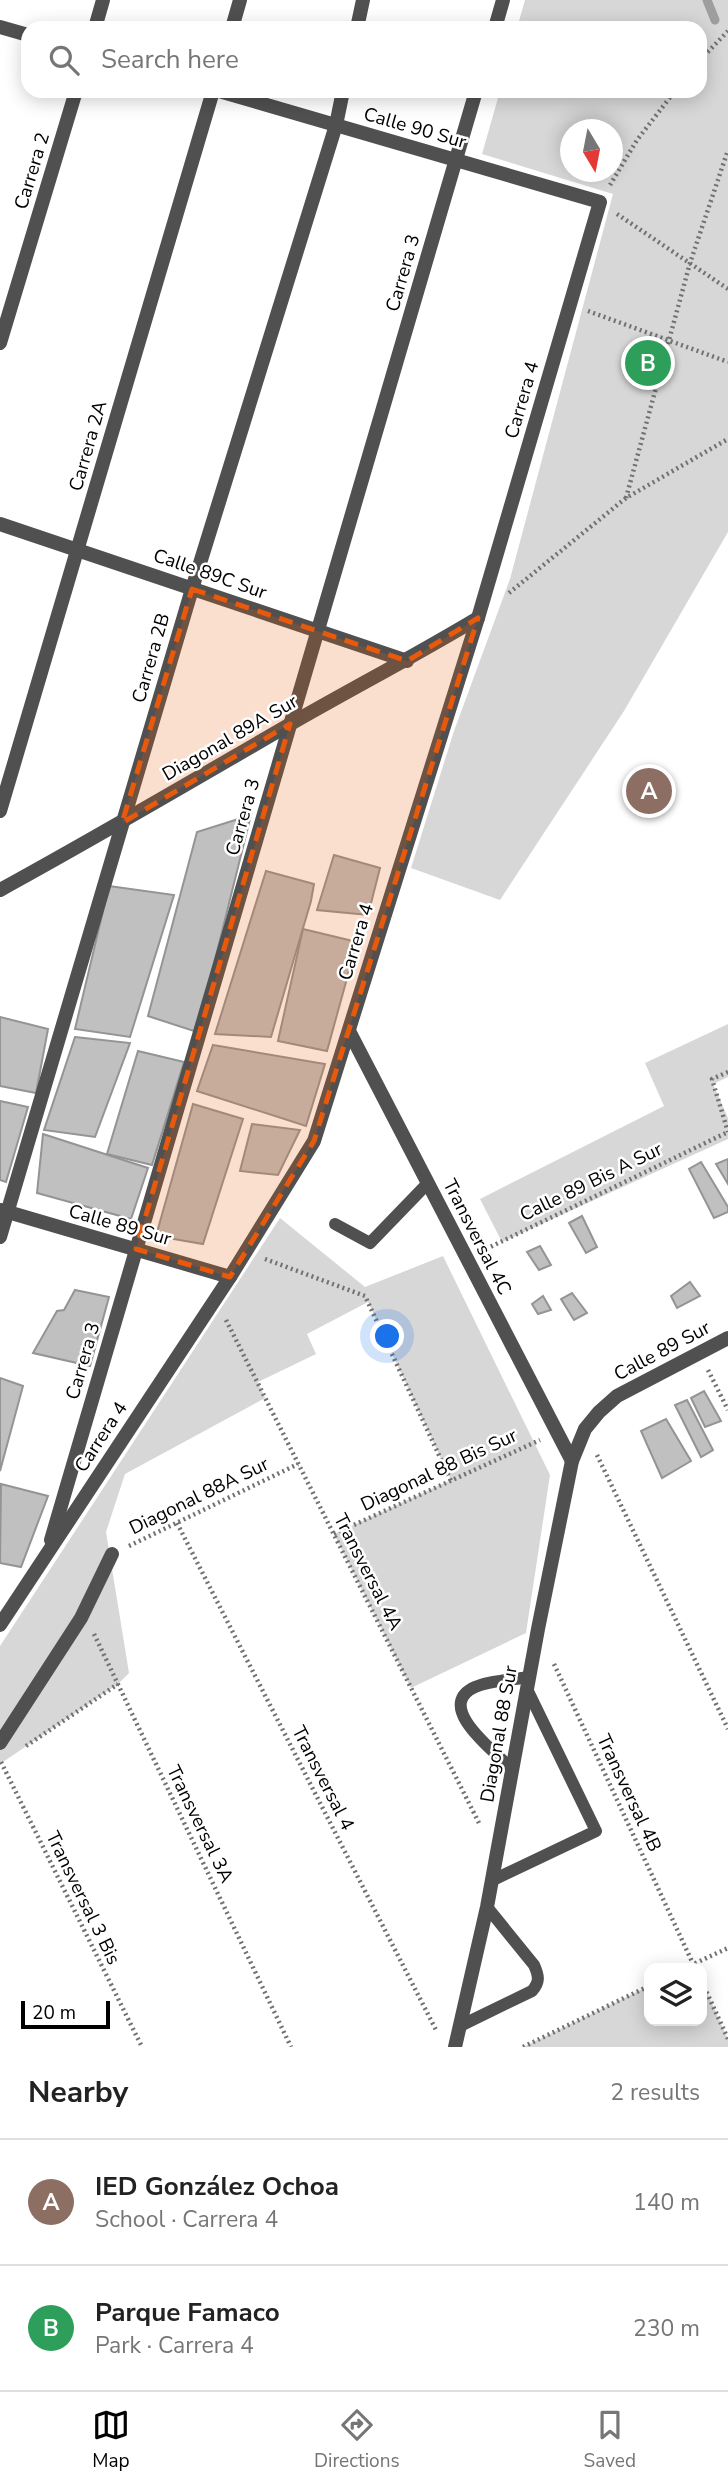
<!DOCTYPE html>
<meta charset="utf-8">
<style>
:root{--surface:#fff;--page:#f2f2f2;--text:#222;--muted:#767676;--line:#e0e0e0;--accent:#000}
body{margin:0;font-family:"Nunito Sans",sans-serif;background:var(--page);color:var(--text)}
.controls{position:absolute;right:21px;bottom:21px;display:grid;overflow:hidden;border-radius:14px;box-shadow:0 4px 18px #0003}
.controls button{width:63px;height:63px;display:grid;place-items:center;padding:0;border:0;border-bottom:2px solid var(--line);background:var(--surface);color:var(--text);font:35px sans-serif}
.compass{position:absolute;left:560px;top:119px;width:63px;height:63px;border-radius:50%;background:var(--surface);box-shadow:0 4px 18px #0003;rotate:170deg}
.scale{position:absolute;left:21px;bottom:18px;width:89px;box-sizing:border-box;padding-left:7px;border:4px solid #000;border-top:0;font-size:19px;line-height:24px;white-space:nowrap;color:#000;-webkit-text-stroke:5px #fff;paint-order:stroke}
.you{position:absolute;left:388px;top:1337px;width:24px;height:24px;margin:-18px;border:5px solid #fff;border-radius:50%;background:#1a73e8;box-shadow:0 0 0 10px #1a73e833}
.badge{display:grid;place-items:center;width:46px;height:46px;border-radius:50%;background:var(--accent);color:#fff;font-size:23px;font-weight:700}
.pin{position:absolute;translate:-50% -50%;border:4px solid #fff;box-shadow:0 2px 7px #0006}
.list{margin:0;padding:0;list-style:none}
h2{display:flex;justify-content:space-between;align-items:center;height:91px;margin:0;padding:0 28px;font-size:30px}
h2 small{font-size:23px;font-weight:400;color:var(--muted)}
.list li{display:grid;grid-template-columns:46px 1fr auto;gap:21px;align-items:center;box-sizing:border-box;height:126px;padding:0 28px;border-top:2px solid var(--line)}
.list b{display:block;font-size:26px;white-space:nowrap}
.list p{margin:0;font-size:23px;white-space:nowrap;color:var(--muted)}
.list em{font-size:23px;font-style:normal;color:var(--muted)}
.icon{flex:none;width:38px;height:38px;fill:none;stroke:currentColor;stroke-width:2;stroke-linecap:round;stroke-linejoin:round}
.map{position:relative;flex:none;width:728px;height:2047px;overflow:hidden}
.search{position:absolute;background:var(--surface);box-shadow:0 4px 18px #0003;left:21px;right:21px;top:21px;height:77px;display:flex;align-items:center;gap:18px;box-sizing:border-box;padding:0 24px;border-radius:21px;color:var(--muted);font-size:26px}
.sheet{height:343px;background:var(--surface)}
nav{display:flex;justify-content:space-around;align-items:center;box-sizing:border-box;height:98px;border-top:2px solid var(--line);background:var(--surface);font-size:19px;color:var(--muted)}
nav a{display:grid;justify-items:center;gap:4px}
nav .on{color:var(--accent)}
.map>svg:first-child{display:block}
</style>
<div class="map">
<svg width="728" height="2047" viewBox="0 0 728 2047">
<rect width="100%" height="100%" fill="#fff"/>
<g fill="#d7d7d7" fill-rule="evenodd">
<path d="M525,0h203v532l-104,179 -124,189 -89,-32 43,-137 56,-152 103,-385 -131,-40 18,-63h200v-63h-183zM570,130h42v42h-42z"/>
<path d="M728,1024v53l-15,7 15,34v21l-226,103 -22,-43 184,-93 -19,-43z"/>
<path d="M280,1218l85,69 78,-31 107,219 -24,158 -115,55 -77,-154 117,-54 -83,-178 -61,32 9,20 -58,28 7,16 -140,76 -19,58 23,141 -11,11 -118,80v-118z"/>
<path d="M702,1982l26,57v8h-205l126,-61v35h53z"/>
</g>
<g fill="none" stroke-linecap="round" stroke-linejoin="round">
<path stroke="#9e9e9e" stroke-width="9" d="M707,0l8,20"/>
</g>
<g fill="#c0c0c0" stroke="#949494" stroke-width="2">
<path d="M251,815l-54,217 -49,-16 49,-184z"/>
<path d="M334,855l46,13 -12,47 -51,-5z"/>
<path d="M266,871l48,13 -3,17 -40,136 -56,-3z"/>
<path d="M109,886l65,9 -44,142 -55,-8z"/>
<path d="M303,929l54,13 -30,109 -49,-10z"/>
<path d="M0,1017l48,12 -12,64 -36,-7z"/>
<path d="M75,1037l55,6 -35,94 -51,-7z"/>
<path d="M213,1045l112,19 -19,62 -109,-35z"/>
<path d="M138,1051l46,11 -32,103 -45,-11z"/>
<path d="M0,1101l28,6 -22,75 -6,-2z"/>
<path d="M193,1104l50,15 -40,125 -47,-8z"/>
<path d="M252,1124l48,6 -22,45 -38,-4z"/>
<path d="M43,1134l105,34 -17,51 -94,-26z"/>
<path d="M728,1159v25l-12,-20z"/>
<path d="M701,1162l27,45v5l-14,6 -25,-49z"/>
<path d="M582,1216l15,31 -11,6 -17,-30z"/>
<path d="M540,1246l11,19 -12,5 -12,-18z"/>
<path d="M690,1282l10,14 -23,12 -6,-12z"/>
<path d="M75,1290l34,7 -19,69 -57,-13 24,-42 7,-1z"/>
<path d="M572,1293l15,20 -13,7 -13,-21z"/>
<path d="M543,1296l8,14 -13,4 -6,-10z"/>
<path d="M0,1378l23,8 -23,85z"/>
<path d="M704,1391l17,30 -16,6 -14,-29z"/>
<path d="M687,1400l26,50 -12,7 -26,-52z"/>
<path d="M666,1419l25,42 -29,17 -21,-47z"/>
<path d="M1,1484l47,12 -27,71 -21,-4z"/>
</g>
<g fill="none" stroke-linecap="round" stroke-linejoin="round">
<g stroke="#727272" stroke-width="4.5" stroke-dasharray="2 3.5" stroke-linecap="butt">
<path d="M700,60l28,-29"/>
<path d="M610,185l27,-45 38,-49"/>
<path d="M617,214l111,75"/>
<path d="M588,311l140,51"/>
<path d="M626,498l64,-235 38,-113"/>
<path d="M509,593l117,-95 102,-59"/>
<path d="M728,1072l-16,7 16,53"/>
<path d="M486,1249l242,-117"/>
<path d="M265,1259l100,37 86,185"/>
<path d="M226,1320l254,505"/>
<path d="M708,1370l20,40"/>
<path d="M597,1455l131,274"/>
<path d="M177,1523l259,507"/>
<path d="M334,1534l206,-94"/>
<path d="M129,1546l169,-82"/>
<path d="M94,1634l197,413"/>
<path d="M554,1664l141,304"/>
<path d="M26,1746l92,-62"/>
<path d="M1,1762l141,285"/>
<path d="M685,1968l43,-20"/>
<path d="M702,1982l26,57"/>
<path d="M523,2047l126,-61"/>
</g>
<g stroke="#505050" stroke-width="12">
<path d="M335,1224l35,19 58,-60"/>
<path d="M512,1769c-17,-17 -79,-63 -37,-82 15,-7 37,-7 54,-10"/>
<path d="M491,1881l105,-50 -69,-142"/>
<path d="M460,2026l72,-35c8,-9 7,-15 2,-26l-47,-58"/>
</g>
<g stroke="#505050" stroke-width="14">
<path d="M0,27l28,8"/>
<path d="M95,28l8,-28"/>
<path d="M232,28l8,-28"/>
<path d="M357,28l6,-28"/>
<path d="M495,28l8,-28"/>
<path d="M0,343l76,-252"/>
<path d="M0,524l407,137"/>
<path d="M0,811l213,-720"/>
<path d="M0,890c97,-53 192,-109 287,-164 64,-37 128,-70 191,-108"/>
<path d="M349,1031l223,430"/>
<path d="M1,1210l229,67"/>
<path d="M0,1237l192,-648 144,-464 7,-34"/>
<path d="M51,1540l425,-1449"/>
<path d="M0,1625l230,-348 84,-136 164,-523 122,-416 -381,-111"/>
<path d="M0,1743l81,-125 31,-64"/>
</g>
<path stroke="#505050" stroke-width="14" d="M455,2047l32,-140 51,-278 34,-168 13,-32 14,-17 18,-16 111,-58"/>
</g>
<path fill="#e8590c" fill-opacity="0.2" stroke="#e8590c" stroke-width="5" stroke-dasharray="14 9" stroke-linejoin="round" d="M192,589l215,72 71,-43 -164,523 -84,136 -94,-28 154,-525 -168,99z"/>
<g text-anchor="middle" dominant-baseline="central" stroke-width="5" stroke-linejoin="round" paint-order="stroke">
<g font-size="19" fill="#000" stroke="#fff">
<text transform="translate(415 128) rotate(16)">Calle 90 Sur</text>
<text transform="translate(32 171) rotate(-73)">Carrera 2</text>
<text transform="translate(403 273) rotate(-74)">Carrera 3</text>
<text transform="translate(522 400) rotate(-74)">Carrera 4</text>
<text transform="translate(88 446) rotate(-74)">Carrera 2A</text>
<text transform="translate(210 574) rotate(19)">Calle 89C Sur</text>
<text transform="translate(151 658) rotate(-74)">Carrera 2B</text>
<text transform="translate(230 738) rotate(-30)">Diagonal 89A Sur</text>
<text transform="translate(243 817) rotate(-74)">Carrera 3</text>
<text transform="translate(356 942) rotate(-73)">Carrera 4</text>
<text transform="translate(591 1182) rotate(-26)">Calle 89 Bis A Sur</text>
<text transform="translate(120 1225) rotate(16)">Calle 89 Sur</text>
<text transform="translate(477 1237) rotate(63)">Transversal 4C</text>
<text transform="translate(662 1351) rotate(-28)">Calle 89 Sur</text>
<text transform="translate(83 1361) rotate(-74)">Carrera 3</text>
<text transform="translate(101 1437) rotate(-57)">Carrera 4</text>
<text transform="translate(439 1470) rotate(-25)">Diagonal 88 Bis Sur</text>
<text transform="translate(199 1496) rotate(-26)">Diagonal 88A Sur</text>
<text transform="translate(368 1572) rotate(63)">Transversal 4A</text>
<text transform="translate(499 1734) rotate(-80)">Diagonal 88 Sur</text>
<text transform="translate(323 1778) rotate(63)">Transversal 4</text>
<text transform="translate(629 1793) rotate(65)">Transversal 4B</text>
<text transform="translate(200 1824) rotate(64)">Transversal 3A</text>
<text transform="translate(83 1898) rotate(64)">Transversal 3 Bis</text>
</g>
</g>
</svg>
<div class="controls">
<button><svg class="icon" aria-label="layers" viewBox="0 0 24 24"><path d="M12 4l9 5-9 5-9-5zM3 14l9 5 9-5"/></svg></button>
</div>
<svg class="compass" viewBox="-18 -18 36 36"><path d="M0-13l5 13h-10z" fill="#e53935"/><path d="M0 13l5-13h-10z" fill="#767676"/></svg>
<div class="scale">20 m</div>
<div class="you"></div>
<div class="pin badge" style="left:649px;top:791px;background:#8d6e63">A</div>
<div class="pin badge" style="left:648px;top:363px;background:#2e9e5b">B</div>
<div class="search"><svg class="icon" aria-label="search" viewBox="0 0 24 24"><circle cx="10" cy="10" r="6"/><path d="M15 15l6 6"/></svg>Search here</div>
</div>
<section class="sheet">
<h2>Nearby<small>2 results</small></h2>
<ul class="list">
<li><span class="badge" style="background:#8d6e63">A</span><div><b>IED González Ochoa</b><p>School · Carrera 4</p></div><em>140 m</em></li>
<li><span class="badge" style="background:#2e9e5b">B</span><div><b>Parque Famaco</b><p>Park · Carrera 4</p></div><em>230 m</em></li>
</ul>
</section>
<nav>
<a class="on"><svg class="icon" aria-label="map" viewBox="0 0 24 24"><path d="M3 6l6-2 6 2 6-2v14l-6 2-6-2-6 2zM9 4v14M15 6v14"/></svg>Map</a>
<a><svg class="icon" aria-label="directions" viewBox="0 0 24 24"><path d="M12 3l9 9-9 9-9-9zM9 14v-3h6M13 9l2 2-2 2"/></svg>Directions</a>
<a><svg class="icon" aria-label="saved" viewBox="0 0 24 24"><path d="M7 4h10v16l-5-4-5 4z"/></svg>Saved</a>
</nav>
